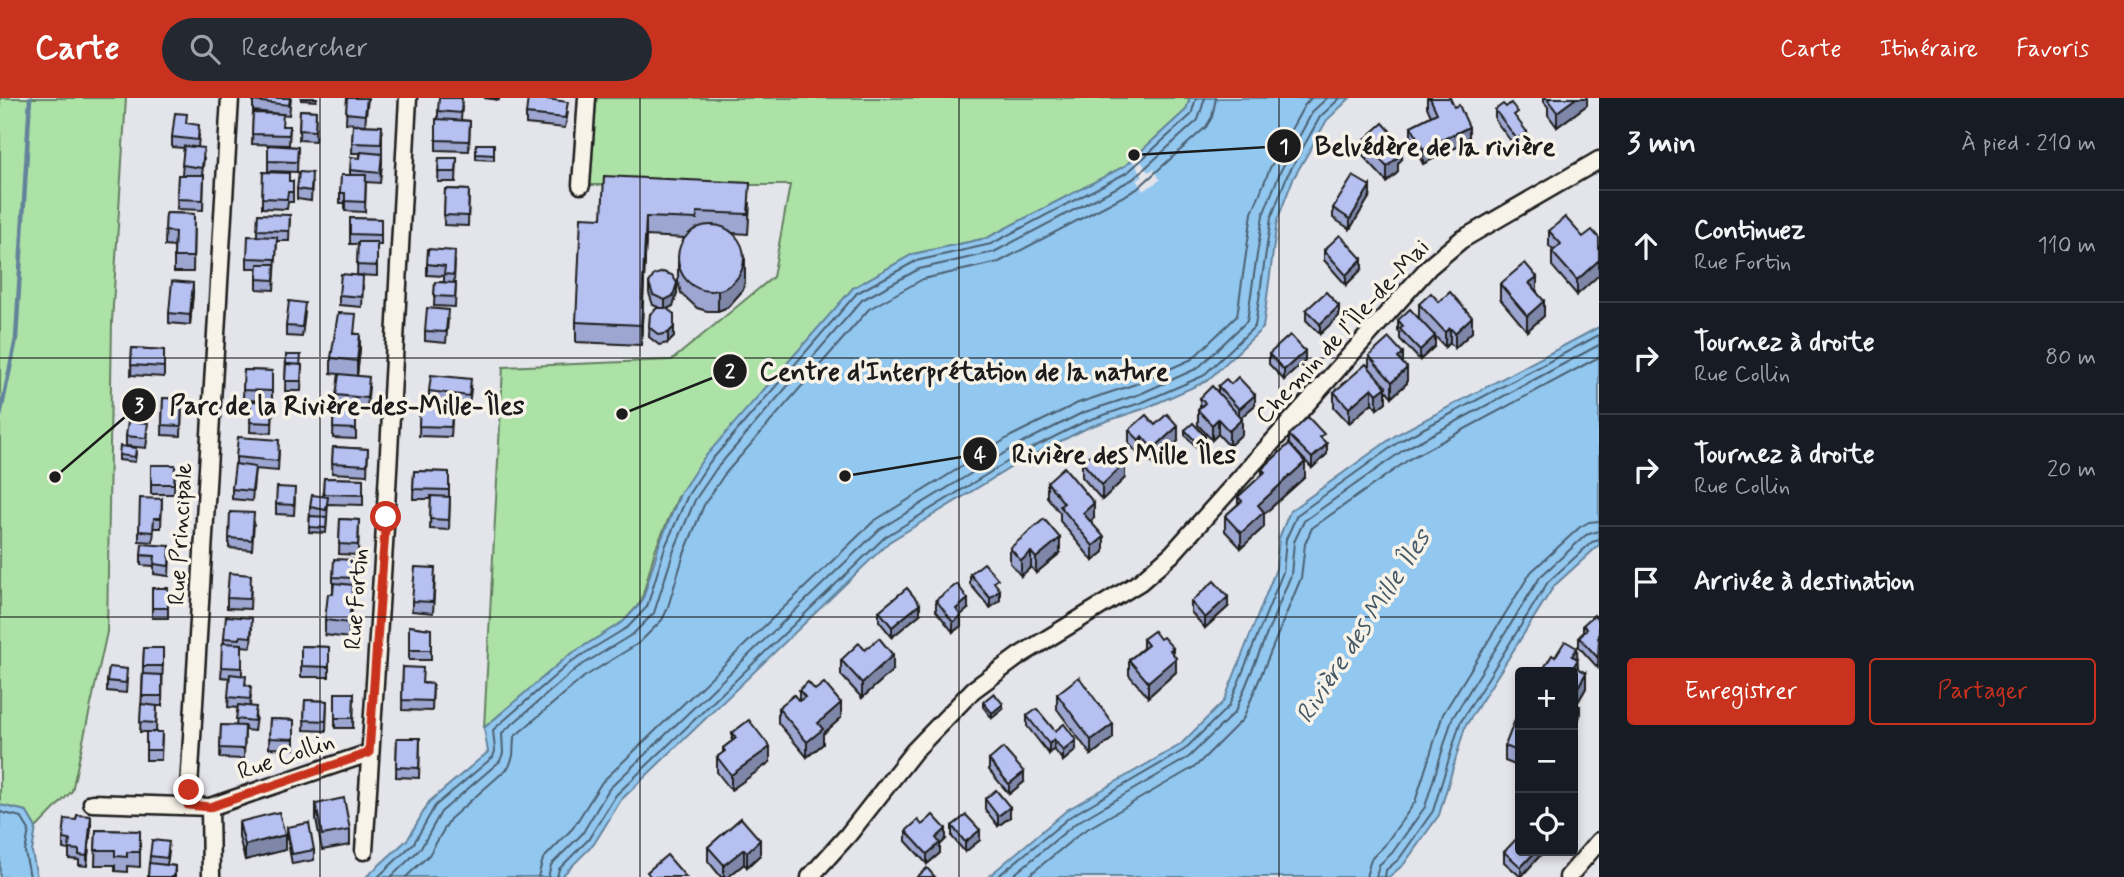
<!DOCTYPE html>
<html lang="fr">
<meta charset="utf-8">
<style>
:root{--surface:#171b24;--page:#242831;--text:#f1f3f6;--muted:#9ea1a6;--line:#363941;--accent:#c8321e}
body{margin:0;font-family:Mynerve,sans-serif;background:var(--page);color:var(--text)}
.controls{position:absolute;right:21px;bottom:21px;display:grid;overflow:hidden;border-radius:7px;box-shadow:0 4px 10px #0003}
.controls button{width:63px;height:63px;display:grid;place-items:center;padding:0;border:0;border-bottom:2px solid var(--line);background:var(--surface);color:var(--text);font:35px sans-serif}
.stop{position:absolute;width:21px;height:21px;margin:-16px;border:5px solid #c8321e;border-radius:50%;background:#fff}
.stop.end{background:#c8321e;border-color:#fff;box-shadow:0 2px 7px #0008}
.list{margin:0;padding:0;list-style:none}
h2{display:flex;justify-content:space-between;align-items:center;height:91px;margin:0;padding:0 28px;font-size:30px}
h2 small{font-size:23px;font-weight:400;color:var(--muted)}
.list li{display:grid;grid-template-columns:46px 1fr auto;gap:21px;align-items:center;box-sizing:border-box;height:112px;padding:0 28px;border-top:2px solid var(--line)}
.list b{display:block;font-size:26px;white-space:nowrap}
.list p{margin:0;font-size:23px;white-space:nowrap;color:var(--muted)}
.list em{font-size:23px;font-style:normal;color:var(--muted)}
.actions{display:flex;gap:14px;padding:21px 28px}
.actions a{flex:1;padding:16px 0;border:2px solid var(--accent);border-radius:7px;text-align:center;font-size:24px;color:var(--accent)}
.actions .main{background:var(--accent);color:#fff}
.icon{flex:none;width:38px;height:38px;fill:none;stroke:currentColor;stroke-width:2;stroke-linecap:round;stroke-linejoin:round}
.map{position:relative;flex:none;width:1599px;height:779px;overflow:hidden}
header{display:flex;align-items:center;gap:42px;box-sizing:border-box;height:98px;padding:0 35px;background:var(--accent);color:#fff}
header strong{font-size:33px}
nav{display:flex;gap:38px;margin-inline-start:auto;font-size:24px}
.search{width:490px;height:63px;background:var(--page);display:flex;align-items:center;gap:18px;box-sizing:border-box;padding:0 24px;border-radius:38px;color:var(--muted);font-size:26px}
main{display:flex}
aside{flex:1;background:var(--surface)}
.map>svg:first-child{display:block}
</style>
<header>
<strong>Carte</strong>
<div class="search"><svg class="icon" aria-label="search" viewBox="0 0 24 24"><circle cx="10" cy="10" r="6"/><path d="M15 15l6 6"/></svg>Rechercher</div>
<nav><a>Carte</a><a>Itinéraire</a><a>Favoris</a></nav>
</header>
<main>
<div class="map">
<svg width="1599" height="779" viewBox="0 0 1599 779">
<rect width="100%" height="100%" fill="#e4e4eb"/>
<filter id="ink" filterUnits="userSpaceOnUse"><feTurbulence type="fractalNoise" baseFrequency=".0143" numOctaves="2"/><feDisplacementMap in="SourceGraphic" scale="14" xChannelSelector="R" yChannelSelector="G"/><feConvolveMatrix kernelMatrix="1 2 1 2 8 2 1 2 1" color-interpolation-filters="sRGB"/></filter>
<g filter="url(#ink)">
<g fill="#ace2a6" stroke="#647f61" stroke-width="2">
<path d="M0,0h126l-14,224 -5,310 -35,159 -36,37 -10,-17 -26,-6z"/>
<path d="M588,0h602l-4,12 -61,56 -138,72 -74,16 -60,34 -149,174 -26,35 -23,53 -14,52 -17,19 -56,35 -84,72 19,-361 169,-7 101,-83 17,-92h-208z"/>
</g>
<g fill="#92c7f0" stroke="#63839b" stroke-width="2">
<path d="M1190,0h160l-23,22 -34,59 -16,42 -14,107 -56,53 -61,27 -57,19 -66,33 -134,82 -268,258 -27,44 -33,33h-195l42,-38 21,-37 59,-50 -4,-24 84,-72 56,-35 18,-19 17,-57 22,-53 22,-33 150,-171 60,-34 74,-16 138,-72 61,-56z"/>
<path d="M1599,229v218l-45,41 -89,141 -26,88 -35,49 -15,13h-401l79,-67 113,-65 44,-44 52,-132 3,-31 11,-27 106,-76z"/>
<path d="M0,707l26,6 10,17 -4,24 5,25h-37z"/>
</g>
<path fill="#e4e4eb" d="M1135,54l13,20 6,-3 6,11 -17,11 -6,-10 6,-5 -13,-20z"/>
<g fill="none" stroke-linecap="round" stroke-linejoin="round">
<g stroke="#4b6071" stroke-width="2">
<path d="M0,714l21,5 8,13 -4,22 5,25"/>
<path d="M378,779l36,-34 21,-37 58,-49 2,-6 -2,-21 79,-69 56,-34 19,-20 18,-60 23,-52 21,-32 148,-170 59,-32 75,-17 137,-72 63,-57 5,-17"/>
<path d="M391,779l30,-29 20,-36 59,-51 3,-8 -1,-20 75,-65 56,-34 21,-21 20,-63 21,-50 21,-31 146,-169 57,-31 75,-17 139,-73 65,-59 7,-22"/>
<path d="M406,779l23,-22 21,-36 59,-52 4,-11 1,-19 70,-60 55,-34 23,-23 5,-10 17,-56 20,-49 20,-30 145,-166 54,-30 76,-17 138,-73 69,-62 6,-10 4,-19"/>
<path d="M538,779l5,-18 30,-31 29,-46 272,-261 137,-85 67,-33 58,-19 56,-25 45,-43 15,-103 18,-45 34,-62 7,-8"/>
<path d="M548,779l3,-12 31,-31 27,-45 271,-260 136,-83 66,-33 58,-19 58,-26 49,-47 16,-106 17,-43 33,-61 14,-13"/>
<path d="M557,779l2,-8 29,-29 28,-45 269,-258 135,-83 66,-33 57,-19 60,-26 52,-50 16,-108 16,-42 33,-59 20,-19"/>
<path d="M997,779l74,-61 113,-66 45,-44 54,-134 3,-33 11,-24 103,-74 199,-106"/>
<path d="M1011,779l65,-54 113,-66 46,-45 56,-137 3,-33 10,-21 101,-72 194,-104"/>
<path d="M1027,779l55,-45 114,-66 47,-47 58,-141 4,-34 7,-16 99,-70 188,-101"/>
<path d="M1366,779l5,-18 13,-13 31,-44 28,-88 88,-142 49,-45 9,-5 10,-1"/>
<path d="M1376,779l3,-12 13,-12 33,-46 27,-88 88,-142 46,-42 13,-4"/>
<path d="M1385,779l1,-7 13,-11 34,-48 27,-88 88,-141 44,-40 7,-2"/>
</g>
<path stroke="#63839b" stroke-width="4.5" d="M0,318l16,-77 14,-241"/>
<defs>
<g id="street">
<path d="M581,87l6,-87"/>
<path d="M92,705l118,4 159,-54"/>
<path d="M188,707l42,-707"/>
<path d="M210,709l1,70"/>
<path d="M364,753l20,-306 24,-447"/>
<path d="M810,779l38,-42 66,-84 59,-61 46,-34 121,-74 32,-28 257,-287 32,-27 138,-80"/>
<path d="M1568,779l31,-36"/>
</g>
</defs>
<use href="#street" stroke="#1c1c1c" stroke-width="21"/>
<use href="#street" stroke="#f7f3e8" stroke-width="16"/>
</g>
<g fill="#9da6d0" stroke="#1c1c1c" stroke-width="2">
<path d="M253,0h38l-2,17 -36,-4z"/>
<path d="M301,0h16l-1,3 -15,-1z"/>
<path d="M347,0h21l-3,27 -19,-2z"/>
<path d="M484,0h15v2z"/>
<path d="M1427,0h23l19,43 -46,23 -12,-23v-15l20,-10 -4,-9z"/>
<path d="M1544,0h43v7l-30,22 -9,-12v-8l-4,-5z"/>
<path d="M462,9l-1,13 9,1 -1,30 -33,-1v-31h2v-8z"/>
<path d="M300,12l16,1 -1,30 -16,-1z"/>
<path d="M1495,12l23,10 9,22 -10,7 -22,-29z"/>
<path d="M568,14l-3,16 -39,-4v-10z"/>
<path d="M253,15l29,13h8l-1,19 -37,-1z"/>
<path d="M187,25l12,12 -1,13 6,10 -2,17h2l-1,35 -26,-1 1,-34h4l2,-27 -12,-1v-10z"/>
<path d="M353,27l29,1v38l-2,19 -14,-1 -1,30 -20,-1v-8h-5v-10l10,-18v-5l10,-12v-5h-8z"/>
<path d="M1363,43l39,18 -4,4v9l-11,10 -24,-26z"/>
<path d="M476,46h18v16l-18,-1z"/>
<path d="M268,47l30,2 -1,25 -29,-1z"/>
<path d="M439,60h18l-1,24h-18z"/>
<path d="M289,83h4v21h-5l-1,7 -25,-1v-10z"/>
<path d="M312,85l-1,18 -14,-2v-10z"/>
<path d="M445,91l24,1 -1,36 -24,-1z"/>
<path d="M1370,98l-20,33 -17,-11v-10z"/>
<path d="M750,105l-2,31 -15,-1 12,47 -2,10 -15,17 -10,4h-11l-10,-3 -16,-15 -3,-11v-19l6,-25 -38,-2 -5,109 -65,-3v-20l26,-104z"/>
<path d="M166,115l28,1 -1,58h-19v-25l-9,-1z"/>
<path d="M290,117l-1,26h-12l-3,49 -17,-1v-21h-10v-10l10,-22v-6z"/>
<path d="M350,120l31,1v26h-4v31l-20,-1 1,-31h-8z"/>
<path d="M1549,133l34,6 -6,58 -25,-29v-14l1,-2 -4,-4z"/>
<path d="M1324,152l38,19 -16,16 -22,-25z"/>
<path d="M455,163l-1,22h2l-1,24 -21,-1 1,-24h9v-6l-17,-1v-11z"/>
<path d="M649,185l28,10 -4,13 -6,2 7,29 -6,6 -9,2 -10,-8 1,-23 10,-6 -7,-3 -4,-12z"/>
<path d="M1500,186l37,8 7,24 -17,15 -27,-32z"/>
<path d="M363,188l-1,21 -23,-2v-10z"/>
<path d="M193,195l-3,32 -21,-2v-10z"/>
<path d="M1439,204l33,30 -17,16 -5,-5 -5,4 -10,-11v10l-15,14 -20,-21v-6l-2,-2v-11l21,-1v-15z"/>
<path d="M1306,212l33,6 -19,18 -14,-14z"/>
<path d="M305,215l-3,24 -16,-1v-10z"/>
<path d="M448,222l-2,23 -21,-2v-10z"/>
<path d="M356,236l4,15 -3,27 12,11 -2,21 -11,-1v32l-23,-1 1,-34h2l3,-30 -8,-1v-15z"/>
<path d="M132,250l32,2v27l-33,-2z"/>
<path d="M1269,256l36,7 -21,19 -15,-16z"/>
<path d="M286,257l16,10 -1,26h-16z"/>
<path d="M1369,258l34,7 4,20 -15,14 -6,-7v12l-9,7 -5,-6 -23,20 -15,-16v-15l35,-25z"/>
<path d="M244,272l28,1v30l-29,-1z"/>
<path d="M1231,286l24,21 -14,12 1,17 -13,12 -11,-12 -6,6 -14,-15v-15l2,-2v-10l18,-5v-7z"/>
<path d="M471,291l-2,17 -16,-2 -2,33 -32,-1 1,-35h9v-10z"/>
<path d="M163,300l19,1 -1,37 -19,-1z"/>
<path d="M251,303l22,1 -1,31 -22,-1z"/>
<path d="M1155,327l23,16 -25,23 -11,-13 -3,4 -10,-11v-14z"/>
<path d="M1185,332l20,11 -8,7 -12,-13z"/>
<path d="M148,335l-2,15 -20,-2v-10z"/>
<path d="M1289,337l35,6 3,13 -15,14 -17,-18 10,27 -41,37v13l-23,21 -16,-17v-15l13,-12v-7l24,-22v-6l27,-25z"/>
<path d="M333,349l35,2 -1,26 -35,-2z"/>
<path d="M279,353l-1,20 -23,-2 -3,32 -20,-2v-10l4,-24v-8z"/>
<path d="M136,355l-1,9 -16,-2v-5z"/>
<path d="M1082,364l43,16 -23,22 -20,-23z"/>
<path d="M151,367h24l-1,29h-23z"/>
<path d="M414,373l35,1v25h1l-1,33 -19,-1 1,-30h-18z"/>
<path d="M324,380l39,1v26l-35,-1 -2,29 -17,-1 1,-25 13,-10z"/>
<path d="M1047,384l47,36 -3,3 13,31 -11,9 -33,-40v-8l-13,-16z"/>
<path d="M295,400l-1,17 -18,-1v-10z"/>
<path d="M162,401l-1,29h-7l-1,14 -14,-1v-10z"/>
<path d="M340,421l19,1 -1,35 -19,-1z"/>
<path d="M254,425l-2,27 -23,-2v-10z"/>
<path d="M1010,450l50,5 -24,20 -5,-6 -10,9 -11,-13z"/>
<path d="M141,457l29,1 -1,20 -15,-2v-8l-13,-1z"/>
<path d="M356,462l-1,28h-2v12l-4,38 -24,-3v-15l8,-26v-17z"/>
<path d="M970,476l28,13 2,13 -10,8 -20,-24z"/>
<path d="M435,480l-2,35 -21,-2v-10z"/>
<path d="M251,487l-1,24 -23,-1v-10z"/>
<rect x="152" y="490" width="16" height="30"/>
<path d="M936,502l32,9 -8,6 1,11 -8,6 -17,-21z"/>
<path d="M1191,504l37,5 -23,21 -14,-16z"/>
<path d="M879,513l41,3 -28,23 -13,-16z"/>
<path d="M1599,522l-1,48 -19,-21v-10l4,-4v-8z"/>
<path d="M409,528l22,3v31h-22z"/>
<path d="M252,530l-1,19 -9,-1v29l9,21 -1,10 6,11 -2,14 -9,-1 -1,29 -24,-1 1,-33 15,1 2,-18 -10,-1 2,-29 -9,-1 3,-39z"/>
<path d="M1143,541l30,15 3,18 -28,25 -19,-22v-15l14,-12z"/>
<path d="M301,548l28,1v30h-28z"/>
<path d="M144,550h19l-1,58h-5l-1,26h6l-1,28h-15v-28h-6z"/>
<path d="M865,552l28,20 -31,28 -21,-23v-15z"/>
<path d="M1555,559l22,1 1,11 8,19 -8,14 -5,-2v-28h-29v-4z"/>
<path d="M403,569l19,16 11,1 -1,27 -30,-1z"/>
<path d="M127,581l-1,14 -19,-2v-10z"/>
<path d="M799,592h16l26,28 -18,16v10l-16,13 -29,-34v-15l21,-8z"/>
<path d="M335,595h19l-1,35h-18z"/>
<path d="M1057,596l56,44 -22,17 -34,-46z"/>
<path d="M305,602l22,1 -1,30 -22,-1z"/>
<path d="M983,604l20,7 -11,9 -9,-11z"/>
<path d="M1520,615v54l-15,-6v-15z"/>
<path d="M1027,618l49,34 -13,11 -9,-12 -5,5 -22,-28z"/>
<path d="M270,621l24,1v29l-25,-1z"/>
<path d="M732,635l38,29 -39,28 -14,-18v-15l6,-4v-5l9,-7z"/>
<path d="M397,640h23l-1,40 -23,-1z"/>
<path d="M989,662l35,22 -15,12 -20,-24z"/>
<path d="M985,701l25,18 -12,9 -13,-17z"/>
<path d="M316,706l34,26v15l-28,5 -6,-31z"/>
<path d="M741,720l19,37 -13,12 -3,-3 -16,13h-7l-13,-16v-14z"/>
<path d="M239,724l46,28 -40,10 -6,-23z"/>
<path d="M922,727l24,14 -6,6v8l-13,11 -21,-23v-10z"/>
<path d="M91,728l-4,40 -8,-1v-5l-10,-1v-9l-6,-1v-10z"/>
<path d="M952,728l28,14 -15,12 -13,-15z"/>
<path d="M287,729l27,23v10l-22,4 -5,-27z"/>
<path d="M96,732l44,1v36l-13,-1v6l-12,-1v-6h-20z"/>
<path d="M1544,753l-23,26 -17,-15v-10z"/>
<path d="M169,754l-2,13 8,1v11h-27l2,-21z"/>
</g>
<g fill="#7f87a9" stroke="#1c1c1c" stroke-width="2">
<path d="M1576,0h11v7l-30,22v-15z"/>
<path d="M1469,29v14l-46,23v-15z"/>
<path d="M1527,34v10l-10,7v-10z"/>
<path d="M1402,46v15l-4,4v9l-11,10v-15l7,-15z"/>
<path d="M1370,88v10l-20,33v-10z"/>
<path d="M646,119v19l-5,109v-20z"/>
<path d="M1362,161v10l-16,16v-10z"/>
<path d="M745,162v20l-2,10 -15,17 -10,4v-20z"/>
<path d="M1599,162v15l-22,20v-15z"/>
<path d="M1537,179v15l-8,-9z"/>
<path d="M193,185v10l-3,32v-10z"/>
<path d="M677,185v10l-4,13 -8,4v-10z"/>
<path d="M1544,203v15l-17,15v-15z"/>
<path d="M1339,208v10l-19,18v-10z"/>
<path d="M1472,219v15l-17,16v-15z"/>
<path d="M674,229v10l-6,6v-10z"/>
<path d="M1450,230v15l-5,4v-15z"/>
<path d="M360,236v15l-3,27v-15z"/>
<path d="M1435,238v10l-15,14v-10z"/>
<path d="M1305,253v10l-21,19v-10z"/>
<path d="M1403,255v15l-5,-10z"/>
<path d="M1407,270v15l-15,14v-15z"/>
<path d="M1386,289v15l-9,7v-15z"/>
<path d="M1372,290v15l-23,20v-15z"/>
<path d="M1255,297v10l-16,14v-10z"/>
<path d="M1218,321v15l-6,6v-15z"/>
<path d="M1242,321v15l-13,12v-15z"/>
<path d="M1178,328v15l-25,23v-15z"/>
<path d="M1142,338v15l-3,4v-15z"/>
<path d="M1205,338v5l-8,7v-5z"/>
<path d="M1327,346v10l-15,14v-10z"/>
<path d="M1305,364v15l-41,37v13l-23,21v-15l17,-28z"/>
<path d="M1125,365v15l-23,22v-15z"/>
<path d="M1094,405v15l-11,9v-14z"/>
<path d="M1104,439v15l-11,9v-15z"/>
<path d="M1060,440v15l-24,20v-15z"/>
<path d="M1031,454v15l-10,9v-15z"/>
<path d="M353,487v15l-4,38v-15z"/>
<path d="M1000,492v10l-10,8v-10z"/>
<path d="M1228,499v10l-23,21v-10z"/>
<path d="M968,501v10l-12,10v-10z"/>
<path d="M920,506v10l-28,23v-10z"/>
<path d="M961,518v10l-8,6v-10z"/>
<path d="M1173,550v12l3,-2v14l-28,25v-15l22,-32z"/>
<path d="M1577,550l1,26 -4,7 -2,-25z"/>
<path d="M893,557v15l-31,28v-15z"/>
<path d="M1586,575v15l-8,14v-15z"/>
<path d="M841,605v15l-18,16v10l-16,13v-15l11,-19z"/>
<path d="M1003,606v5l-11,9v-5z"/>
<path d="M1580,608v10l-7,18v-11z"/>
<path d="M1113,626v14l-22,17v-15z"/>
<path d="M1054,641v10l-5,5v-10z"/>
<path d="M1076,642v10l-13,11v-10z"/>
<path d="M770,649v15l-39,28v-15z"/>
<path d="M1024,674v10l-15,12v-10z"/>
<path d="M1010,709v10l-12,9v-10z"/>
<path d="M91,718v10l-4,40v-10z"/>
<path d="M946,731v10l-6,6v8l-13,11v-10l9,-16z"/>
<path d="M980,732v10l-15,12v-10z"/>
<path d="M285,737v15l-40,10v-15z"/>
<path d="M760,742v15l-13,12v-15z"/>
<path d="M744,751v15l-16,13h-4v-12z"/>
<path d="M1536,753h8l-23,26v-10z"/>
</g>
<g fill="#b6c1f2" stroke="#1c1c1c" stroke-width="2">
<path d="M253,0h37l-1,7 -36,-4z"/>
<path d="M347,0h20l-2,17 -19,-2z"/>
<path d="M439,0h23l-1,15 -23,-2z"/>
<path d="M528,0h11l29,4 -3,16 -39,-4z"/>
<path d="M1430,0h20l4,9 5,-2 10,22 -46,22 -12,-23 26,-13z"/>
<path d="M1550,0h26l-19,14 -9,-12z"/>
<path d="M1511,5l7,9 -4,3 13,17 -10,7 -22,-29 8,-6 3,3z"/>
<path d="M300,12l16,1 -1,20 -16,-1z"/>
<path d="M175,15l12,1 -1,9 13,2 -1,15 -26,-3z"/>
<path d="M253,15l30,1 -1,12h8l-1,9 -37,-1z"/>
<path d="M436,21l34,2 -1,20 -33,-1z"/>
<path d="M1383,25l19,21 -8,8 4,5 -11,10 -24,-26z"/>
<path d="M353,27l29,1 -1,18 -29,-1z"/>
<path d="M476,46h18v11l-18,-1z"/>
<path d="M268,47l30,2 -1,15 -29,-1z"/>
<path d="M184,48l20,2 -2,20 -20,-3z"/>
<path d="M361,54l21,2 -2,19 -30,-3 1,-13 9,1z"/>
<path d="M439,60h18l-1,14h-18z"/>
<path d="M263,74l26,1v8h4v11h-5l-1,7 -25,-1z"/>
<path d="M299,74l13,1 -1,18 -14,-2z"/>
<path d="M178,77h26l-1,25 -26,-1z"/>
<path d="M341,77h25l-1,27 -20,-1v-8h-5z"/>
<path d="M604,78l146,7 -2,31 -51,-2v7l-51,-2 -5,108 -65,-3 5,-105 21,1z"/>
<path d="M1353,78l17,10 -20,33 -17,-11z"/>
<path d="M445,91l24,1 -1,26 -24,-1z"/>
<path d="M166,115l28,1 -1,43h-19l1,-25 -10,-1z"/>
<path d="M258,116l32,1 -1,16 -32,-1z"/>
<path d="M1565,119l18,20 9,-7 7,8v22l-22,20 -25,-28 9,-8 -12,-13z"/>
<path d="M350,120l31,1v16l-31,-1z"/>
<circle cx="711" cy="160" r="33"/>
<path d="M1340,137l22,24 -16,16 -22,-25z"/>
<path d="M248,138l29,1 -1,22 -29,-1z"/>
<path d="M358,144h19v24l-20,-1z"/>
<path d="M428,151l27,2 -1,24 -10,-1 1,-8 -18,-2z"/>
<path d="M1525,165l12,14 -8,6 15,18 -17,15 -27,-32z"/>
<path d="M258,166h17l-1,16 -17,-1z"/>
<path d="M663,174l9,3 5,8 -4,13 -8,4 -12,-5 -4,-12 5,-8z"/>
<path d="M341,176l22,2 -1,21 -23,-2z"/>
<path d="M172,183l21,2 -3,32 -21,-2z"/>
<path d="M435,184l21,1 -1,14 -21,-1z"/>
<path d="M1326,194l13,14 -19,18 -14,-14z"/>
<path d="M1450,194l22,25 -17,16 -5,-5 -5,4 -26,-28 12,-11 8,9z"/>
<path d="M289,203l16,2 -3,24 -16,-1z"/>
<path d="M427,210l21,2 -2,22 -21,-1z"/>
<path d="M657,210h9l8,6v13l-6,6 -9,2 -10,-8 1,-13z"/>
<path d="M1410,211l25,27 -15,14 -20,-21 3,-3 -5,-6z"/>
<path d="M338,215l18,1 -2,20h6l-3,27 -26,-3z"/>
<path d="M1290,237l15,16 -21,19 -15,-16z"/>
<path d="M1389,240l14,15 -5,5 9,10 -15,14 -23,-26z"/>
<path d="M132,250l32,2v17l-33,-2z"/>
<path d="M286,257h15l-1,10 -14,-1z"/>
<path d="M286,266l16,1 -1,16h-16z"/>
<path d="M1366,266l20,23 -9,7 -5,-6 -23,20 -15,-16z"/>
<path d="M244,272l28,1v20l-29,-1z"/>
<path d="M339,276l30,3 -2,21 -31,-3z"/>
<path d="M431,277l40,4 -2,17 -40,-5z"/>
<path d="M1238,279l17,18 -16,14 -21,-23 8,-7 5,5z"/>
<path d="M1212,288l30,33 -13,12 -11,-12 -6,6 -14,-15 7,-7 -5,-5z"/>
<path d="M163,300l19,1 -1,27 -19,-1z"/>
<path d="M251,303l22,1 -1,21 -22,-1z"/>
<path d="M420,303l33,1 -2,25 -32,-1z"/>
<path d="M334,306l22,1v24l-23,-1z"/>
<path d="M1167,316l11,12 -25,23 -11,-13 -3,4 -10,-10 17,-15 9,10z"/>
<path d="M1308,319l16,17 -4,3 7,7 -15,14 -23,-23z"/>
<path d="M128,323l20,2 -2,15 -20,-2z"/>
<path d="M1193,325l12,13 -8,7 -12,-13z"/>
<path d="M238,339l41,3 -1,21 -42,-4z"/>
<path d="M1289,346l16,18 -47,43 6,7 -23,21 -16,-17 17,-15 -4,-4 27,-25 -3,-3z"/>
<path d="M120,348l16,2 -1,9 -16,-2z"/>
<path d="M333,349l35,2 -1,16 -35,-2z"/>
<path d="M1099,349l6,7 7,-6 13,15 -23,22 -20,-23z"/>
<path d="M235,366l20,3 -3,24 -20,-2z"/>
<path d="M151,367h24l-1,19h-23z"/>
<path d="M1064,369l30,36 -11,10 21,24 -11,9 -33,-40 4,-3 -17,-21z"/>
<path d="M414,373l35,1v18l-36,-1z"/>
<path d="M324,380l39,1v16l-40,-1z"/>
<path d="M277,389l18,1 -1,17 -18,-1z"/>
<path d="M312,397l16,2 -2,13 -16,-3z"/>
<path d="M431,398l19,1 -1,23 -19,-1z"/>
<path d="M140,400l22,1 -1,19h-7l-1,14 -14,-1z"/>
<path d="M230,414l24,1 -2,27 -23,-2z"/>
<path d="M310,418l17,1 -1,11 -17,-1z"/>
<path d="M340,421l19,1 -1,25 -19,-1z"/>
<path d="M1044,421l16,19 -24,20 -5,-6 -10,9 -11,-13z"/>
<path d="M142,446l28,2 -1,20 -15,-2 1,-8 -14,-1z"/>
<path d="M334,461l22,1 -1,18 -22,-1z"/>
<path d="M984,465l14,16 -4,3 6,8 -10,8 -20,-24z"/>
<path d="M415,469l20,1 -2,34 -21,-1z"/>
<path d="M229,475l22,2 -1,24 -23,-1z"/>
<path d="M1214,483l14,16 -23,21 -14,-16z"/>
<path d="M334,485l19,2 -4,38 -24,-3 3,-26h5z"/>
<path d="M957,486l11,15 -12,10 5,7 -8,6 -17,-22z"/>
<rect x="152" y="490" width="16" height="20"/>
<path d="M907,490l13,16 -28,23 -13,-16z"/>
<path d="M1594,517l5,5v17l-1,1 1,2 -1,18 -19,-21 8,-8 -4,-4z"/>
<path d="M226,518l26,2 -1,19 -11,-1v3l-16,-1z"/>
<path d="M409,528l22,3v21h-22z"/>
<path d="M1154,533l6,8 3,-2 10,11 -3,2 6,8 -28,24 -19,-22 19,-15 -5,-6z"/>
<path d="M879,540l14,17 -31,28 -21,-23 18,-17 6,7z"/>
<path d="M1565,543l12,7 -5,8 6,3 -4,7 12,7 -8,14 -5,-2v-13h-22l-7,-4 8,-13 3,2z"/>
<path d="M222,545l20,1v24l-21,-1z"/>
<path d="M301,548l28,1v20l-28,-1z"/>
<path d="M144,550h19v18h-20z"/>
<path d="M109,569l18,2 -1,14 -19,-2z"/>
<path d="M403,569l20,1 -1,15 11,1 -1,17 -30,-1z"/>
<path d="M143,576l19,1v21h-20z"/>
<path d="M230,576l16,2 -1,9 6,1 -1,13 -22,-2z"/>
<path d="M1079,579l34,47 -22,16 -34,-46z"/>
<path d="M808,584l7,8 9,-7 17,20 -23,20 5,6 -16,13 -29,-34 16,-13 5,6 6,-4 -6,-7z"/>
<path d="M335,595h19l-1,25h-18z"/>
<path d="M994,595l9,11 -11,9 -9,-11z"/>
<path d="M305,602l22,1 -1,20 -22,-1z"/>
<path d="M1573,605l7,3 -7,17z"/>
<path d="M141,606l16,2 -1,17 -16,-1z"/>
<path d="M238,607l18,2 -2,14 -18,-2z"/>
<path d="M1037,611l18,22 9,-7 12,16 -13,11 -9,-12 -5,5 -22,-28z"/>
<path d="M1518,614l2,1v39l-15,-6z"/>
<path d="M270,621l24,1v19l-25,-1z"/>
<path d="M749,622l21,27 -39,28 -14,-18 8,-6 -2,-3 13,-10 -4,-5z"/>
<path d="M221,627l24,1 -1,23 -24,-1z"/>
<path d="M146,634h16l-1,18h-15z"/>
<path d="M397,640h23l-1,30 -23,-1z"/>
<path d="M1003,650l21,24 -15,12 -20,-24z"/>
<path d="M996,692l14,17 -12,9 -13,-17z"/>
<path d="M344,700l6,32 -28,5 -6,-31z"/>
<path d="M279,714l6,23 -40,10 -6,-23z"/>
<path d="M77,717l14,1 -4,40 -8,-1v-5l-10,-1 1,-9 -7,-1 2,-20 11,1z"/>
<path d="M933,717l13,14 -10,9 4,5 -13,11 -21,-23 12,-11 4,5z"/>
<path d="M966,717l14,15 -15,12 -13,-16z"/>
<path d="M741,720l19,22 -13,12 -3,-3 -20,16 -16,-18z"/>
<path d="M309,725l5,27 -22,4 -5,-27z"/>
<path d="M96,732l44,1v21h-13v5l-12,-1v-6h-20z"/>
<path d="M1520,737v16h16l-15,16 -17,-15z"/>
<path d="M152,742l17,2 -2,16 -17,-2z"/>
<path d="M667,757l19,22h-35l-4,-5z"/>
<path d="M149,765l26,3 -1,11h-26z"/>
<path d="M927,770l8,9h-18z"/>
</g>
</g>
<g fill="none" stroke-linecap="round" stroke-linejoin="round" filter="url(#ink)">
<path stroke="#c8321e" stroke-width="9" d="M189,692l-1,15 22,2 159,-54 17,-236"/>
</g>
<path fill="none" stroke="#1c1c1c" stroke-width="2" stroke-opacity="0.55" d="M320,0v779M640,0v779M959,0v779M1279,0v779M0,260h1599M0,519h1599"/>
<g text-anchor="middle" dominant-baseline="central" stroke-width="7" stroke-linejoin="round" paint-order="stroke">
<g font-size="24" fill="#1c1c1c" stroke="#f7f3e8">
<text transform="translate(1343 234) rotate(-47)">Chemin de l'Île-de-Mai</text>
<text transform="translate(181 436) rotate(-87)">Rue Principale</text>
<text transform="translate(357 501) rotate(-86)">Rue Fortin</text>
<text transform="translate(286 659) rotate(-19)">Rue Collin</text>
</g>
<g font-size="26" font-style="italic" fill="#455866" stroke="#f7f3e8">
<text transform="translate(1364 529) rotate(-57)">Rivière des Mille Îles</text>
</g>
</g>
<path fill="none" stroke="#1c1c1c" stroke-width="2.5" d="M1134 57L1284 48M622 316L730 273M55 379L139 307M845 378L980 356"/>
<g fill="#1c1c1c" stroke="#f7f3e8" stroke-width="2.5">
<circle cx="1134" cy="57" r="7"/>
<circle cx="622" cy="316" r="7"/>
<circle cx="55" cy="379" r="7"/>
<circle cx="845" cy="378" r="7"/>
<circle cx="1284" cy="48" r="18"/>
<circle cx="730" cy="273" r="18"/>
<circle cx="139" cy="307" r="18"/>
<circle cx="980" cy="356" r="18"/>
</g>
<g font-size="21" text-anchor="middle" font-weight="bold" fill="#fff">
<text x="1284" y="55">1</text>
<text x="730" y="280">2</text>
<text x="139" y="314">3</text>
<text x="980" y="364">4</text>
</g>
<g font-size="26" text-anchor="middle" font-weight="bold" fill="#1c1c1c" stroke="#f7f3e8" stroke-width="7" stroke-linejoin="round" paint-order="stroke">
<text x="1435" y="57">Belvédère de la rivière</text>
<text x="964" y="282">Centre d'Interprétation de la nature</text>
<text x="347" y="316">Parc de la Rivière-des-Mille-Îles</text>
<text x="1124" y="365">Rivière des Mille Îles</text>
</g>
</svg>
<div class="controls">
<button>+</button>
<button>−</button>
<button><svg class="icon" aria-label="locate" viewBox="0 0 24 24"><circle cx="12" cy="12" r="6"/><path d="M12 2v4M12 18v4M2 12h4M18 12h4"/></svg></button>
</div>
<div class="stop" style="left:386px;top:419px"></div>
<div class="stop end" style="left:189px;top:692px"></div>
</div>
<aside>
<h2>3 min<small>À pied · 210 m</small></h2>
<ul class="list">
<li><svg class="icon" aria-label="ahead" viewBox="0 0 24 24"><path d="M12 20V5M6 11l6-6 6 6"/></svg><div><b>Continuez</b><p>Rue Fortin</p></div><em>110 m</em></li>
<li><svg class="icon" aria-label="right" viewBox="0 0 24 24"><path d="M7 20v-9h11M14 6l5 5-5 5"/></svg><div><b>Tournez à droite</b><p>Rue Collin</p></div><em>80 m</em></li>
<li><svg class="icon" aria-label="right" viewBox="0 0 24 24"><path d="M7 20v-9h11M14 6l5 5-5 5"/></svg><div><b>Tournez à droite</b><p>Rue Collin</p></div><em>20 m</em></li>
<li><svg class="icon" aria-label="arrive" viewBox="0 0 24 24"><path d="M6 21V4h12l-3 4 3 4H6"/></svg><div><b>Arrivée à destination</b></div></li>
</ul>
<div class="actions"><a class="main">Enregistrer</a><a>Partager</a></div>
</aside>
</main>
